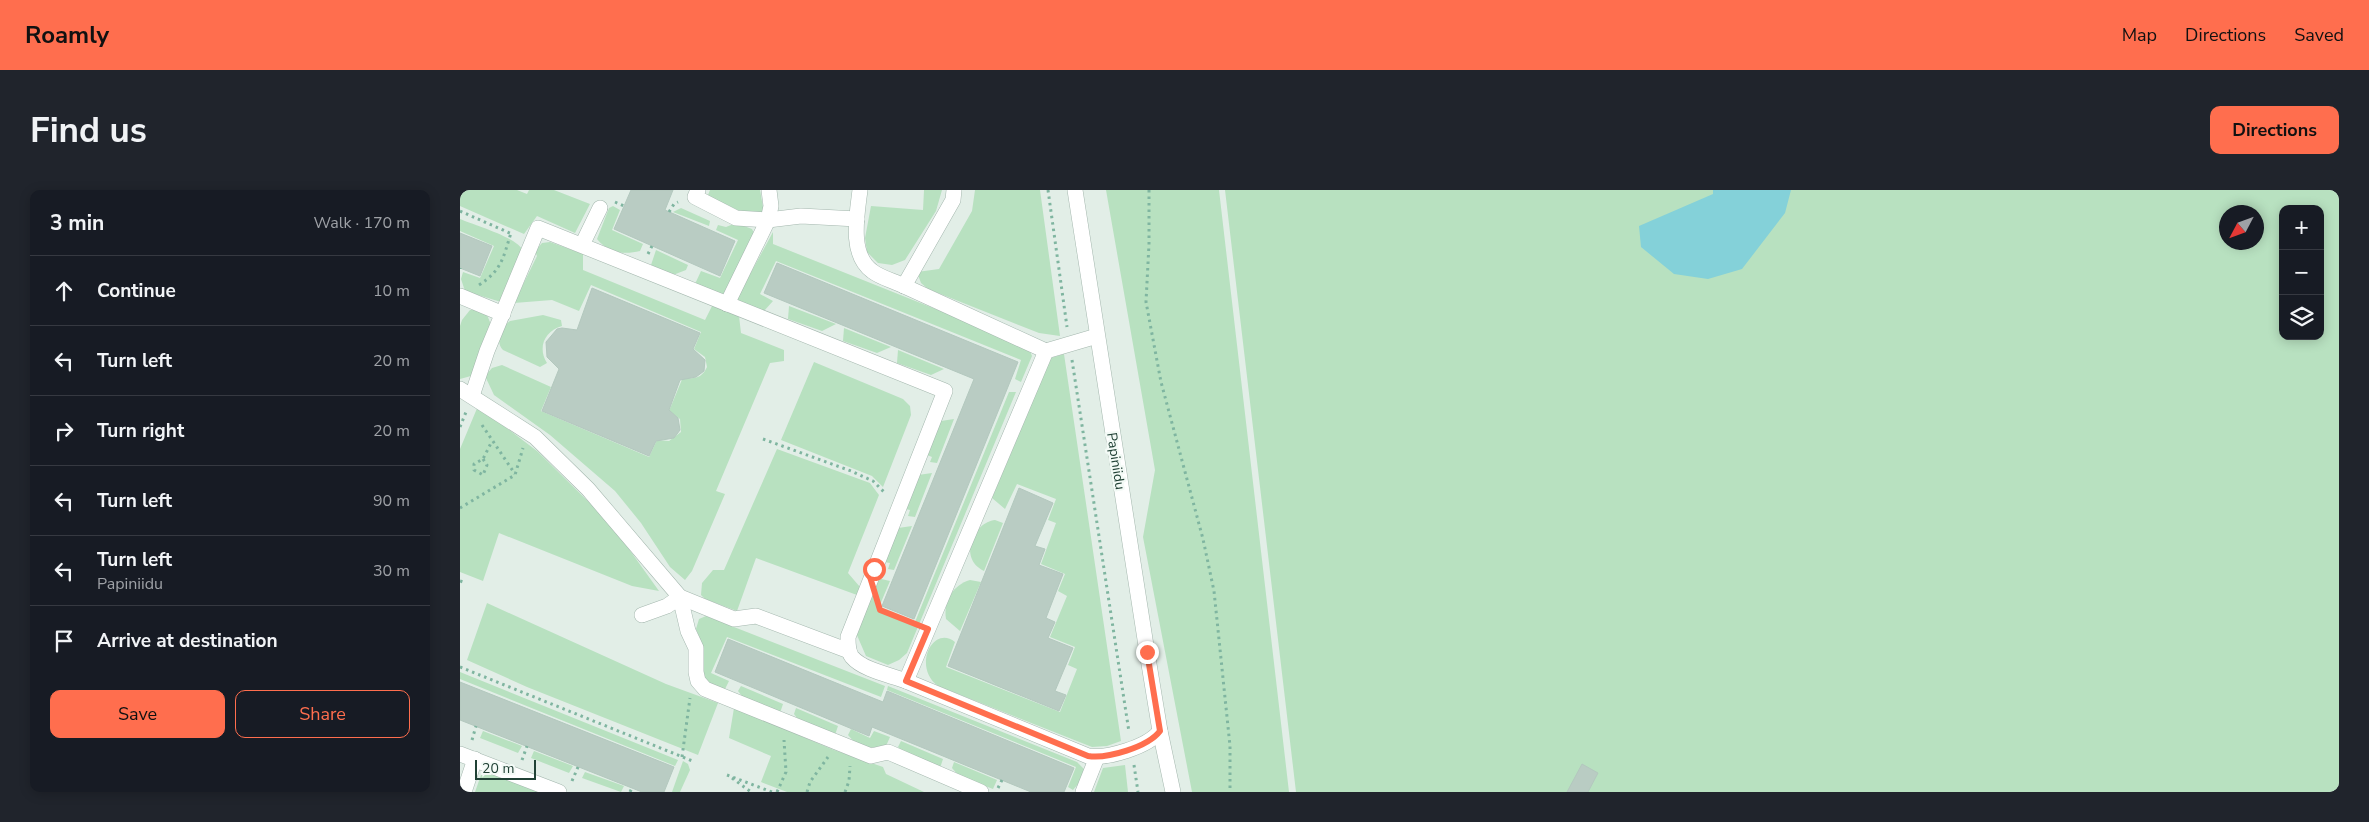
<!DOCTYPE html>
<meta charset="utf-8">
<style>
:root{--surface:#171b24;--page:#20242c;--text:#f1f3f6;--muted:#9ea1a6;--line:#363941;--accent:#ff6e4e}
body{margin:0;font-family:"Nunito Sans",sans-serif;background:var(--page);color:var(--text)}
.controls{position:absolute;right:15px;top:15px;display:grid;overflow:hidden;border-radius:10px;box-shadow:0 2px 12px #0003}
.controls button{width:45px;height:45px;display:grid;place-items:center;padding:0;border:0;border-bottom:1px solid var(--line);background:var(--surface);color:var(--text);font:25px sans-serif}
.compass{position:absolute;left:1759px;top:15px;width:45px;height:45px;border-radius:50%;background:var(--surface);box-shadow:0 2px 12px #0003;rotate:229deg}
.scale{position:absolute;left:15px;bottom:12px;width:61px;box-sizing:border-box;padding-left:5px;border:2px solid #204135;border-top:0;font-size:14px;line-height:18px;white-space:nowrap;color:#204135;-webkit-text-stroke:4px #f3faf6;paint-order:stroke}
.stop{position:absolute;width:15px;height:15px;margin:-11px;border:4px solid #ff6e4e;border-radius:50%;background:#fff}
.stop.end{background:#ff6e4e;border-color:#fff;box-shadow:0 1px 5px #0008}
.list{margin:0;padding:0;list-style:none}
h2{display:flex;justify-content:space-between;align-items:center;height:65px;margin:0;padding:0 20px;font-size:21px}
h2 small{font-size:16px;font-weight:400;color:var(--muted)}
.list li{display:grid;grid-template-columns:32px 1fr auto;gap:15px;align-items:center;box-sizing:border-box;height:70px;padding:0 20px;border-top:1px solid var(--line)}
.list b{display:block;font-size:19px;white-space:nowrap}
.list p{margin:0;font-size:16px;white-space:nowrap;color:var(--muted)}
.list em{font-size:16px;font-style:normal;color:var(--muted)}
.actions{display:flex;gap:10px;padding:15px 20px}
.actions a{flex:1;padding:11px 0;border:1px solid var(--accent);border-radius:10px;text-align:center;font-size:18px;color:var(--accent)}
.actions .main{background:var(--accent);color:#111}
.icon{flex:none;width:28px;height:28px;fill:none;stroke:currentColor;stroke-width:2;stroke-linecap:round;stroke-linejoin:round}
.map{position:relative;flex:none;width:1879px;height:602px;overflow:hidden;border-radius:10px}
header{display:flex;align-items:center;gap:30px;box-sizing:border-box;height:70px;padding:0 25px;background:var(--accent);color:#111}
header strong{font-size:24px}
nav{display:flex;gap:28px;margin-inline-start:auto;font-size:18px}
.intro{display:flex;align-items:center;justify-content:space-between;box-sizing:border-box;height:120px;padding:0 30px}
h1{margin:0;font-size:35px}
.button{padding:12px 22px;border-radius:10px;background:var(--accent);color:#111;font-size:18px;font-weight:700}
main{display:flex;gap:30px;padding:0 30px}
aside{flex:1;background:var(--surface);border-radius:10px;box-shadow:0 2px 12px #0003}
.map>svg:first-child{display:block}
</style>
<header>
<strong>Roamly</strong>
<nav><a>Map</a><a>Directions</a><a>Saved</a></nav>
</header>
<div class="intro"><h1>Find us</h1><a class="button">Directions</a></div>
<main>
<aside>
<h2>3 min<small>Walk · 170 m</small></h2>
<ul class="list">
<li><svg class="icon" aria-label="ahead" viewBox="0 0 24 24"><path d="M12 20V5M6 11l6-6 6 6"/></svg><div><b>Continue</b></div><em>10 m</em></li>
<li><svg class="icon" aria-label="left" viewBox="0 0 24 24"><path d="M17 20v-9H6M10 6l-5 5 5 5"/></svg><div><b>Turn left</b></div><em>20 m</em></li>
<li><svg class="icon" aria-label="right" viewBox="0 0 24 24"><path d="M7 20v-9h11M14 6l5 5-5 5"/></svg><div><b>Turn right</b></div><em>20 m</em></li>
<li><svg class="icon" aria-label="left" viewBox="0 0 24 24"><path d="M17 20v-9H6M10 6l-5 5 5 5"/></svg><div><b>Turn left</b></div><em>90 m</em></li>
<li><svg class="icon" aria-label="left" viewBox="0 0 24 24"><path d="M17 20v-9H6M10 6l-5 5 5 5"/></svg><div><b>Turn left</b><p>Papiniidu</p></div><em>30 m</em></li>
<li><svg class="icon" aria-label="arrive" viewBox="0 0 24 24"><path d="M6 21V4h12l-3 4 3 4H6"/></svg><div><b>Arrive at destination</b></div></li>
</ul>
<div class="actions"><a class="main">Save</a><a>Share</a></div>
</aside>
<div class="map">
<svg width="1879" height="602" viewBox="0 0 1879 602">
<rect width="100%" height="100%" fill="#e2eee7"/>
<g fill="#b8e1c0" fill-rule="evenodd">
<path d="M0,0h57l10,4 2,-4h25l36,14 -15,29 -38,-17 -13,18 -64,-28z"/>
<path d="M250,0h50l4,23h-20l-33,-14 -3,-4z"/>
<path d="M464,0h18l-6,21 -31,49 -13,5 -14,-2 -11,-11 -2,-14 6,-32 52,4z"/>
<path d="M515,0h65l20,146 -21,-3 -111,-44 -7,-6 -4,-11 22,-3 33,-58z"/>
<path d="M646,0h113l70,602h-97l-49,-255 12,-67z"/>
<path d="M765,0h1114v602h-1043zM1823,19h37v127h-37zM1766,22h30v30h-30z"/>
<path d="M153,16l7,4 -8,20 31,14 -3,7c-16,4 -32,2 -43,-12l12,-31z"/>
<path d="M221,18l29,13 -1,5 -36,-14z"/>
<path d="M0,29c14,6 59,19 63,32l-22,51 -36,-11 -4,-12 2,-7 17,6 14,-32 -34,-15z"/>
<path d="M276,33l16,6 3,6 -27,54 -5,5 -28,-10 6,-13 19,7 18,-38 -22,-10 2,-5 8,2z"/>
<path d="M313,42v12l255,102 4,10 -11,26 -6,-3 6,-19 -245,-99 -16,33 13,7 -9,10 -28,-11z"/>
<path d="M90,52l33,12v16l122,50 7,-14 27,10 2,17 43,17v11l-14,2 -54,128 9,3 -33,77 -7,9 -15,-13 -29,-44 -26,-32 -65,-56 -56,-40 -9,-19 7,-8 10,-3 49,22 -10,24 108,46 8,-17 12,1 12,-9 -1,-13 -11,-8 14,-34c11,3 19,1 24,-10l-2,-10 -11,-8 7,-17 -110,-47 -12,26 -27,-11 -38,3 23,-47 -2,-5 7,-8z"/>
<path d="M196,60l32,15 -2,5 -13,5 -22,-10z"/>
<path d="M329,116l47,18 -14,7 -34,-12z"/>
<path d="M10,120h5l12,5 5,12 -21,49 -11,3v-53l2,-6z"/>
<path d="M83,125l18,5 1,6c-17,5 -25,21 -15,37l-7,4 -37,-17c-8,-8 -2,-23 7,-29z"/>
<path d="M384,138l47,19 -14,6 -34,-12z"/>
<path d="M438,160l46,19 -13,6 -34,-12z"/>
<path d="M604,164l57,387 -14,5 -15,1 -154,-61c-26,-19 -5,-62 17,-44l-9,25 114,45 17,-43 -9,-4 7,-18 -25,-10 17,-41 -9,-5 7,-17 -24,-10 15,-41 -8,-3 8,-21 -39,-15 -12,25 -13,-11 59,-140z"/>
<path d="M354,172l89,37 7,7 1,9 -28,72 -11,-11 -91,-36z"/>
<path d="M549,202h7l-109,261 -8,7 -11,5 -22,-9 -10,-23 21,-55 13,3 -11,26 36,15z"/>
<path d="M18,216l59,45 74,73 48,67 -27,-5 -133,-53 -16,48 -23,-9v-123z"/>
<path d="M494,229l-17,44 -7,-1 2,-5 -5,-2 14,-34z"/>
<path d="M317,259l93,34 9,12 -31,78 12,14 -3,8 -101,-37 -19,53 -32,-12 -4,-4 1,-12 11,-13h11z"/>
<path d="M472,283l-17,44 -7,-1 2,-6 -5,-1 13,-34z"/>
<path d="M535,330l8,3 -19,48c-27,-13 -10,-49 11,-51z"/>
<path d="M452,336l-18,44 -6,-1 2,-6 -6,-1 14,-34z"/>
<path d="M510,390l11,2 -21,49 -14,-12c-3,-18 7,-34 24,-39z"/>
<path d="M27,413l179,81 52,19 -20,52 -171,-68 -60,-27z"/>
<path d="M246,426l179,70 -4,11 -154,-60 -16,36 18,8 -5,10 -19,-9 -5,-9c6,-20 4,-25 -4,-44l3,-10z"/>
<path d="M0,482l218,88 -3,6 -215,-87z"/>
<path d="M281,496l42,18 -3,9 -35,-13 -7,-9z"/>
<path d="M428,496l189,76 7,7 -5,14 -6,7 -5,-3 8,-20 -189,-77z"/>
<path d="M274,518l100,42 49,17 3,7 38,18h-137l-26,-10 10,-26 -42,-18z"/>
<path d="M336,518l42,18 -3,9 -35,-13 -6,-8z"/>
<path d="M391,539l19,9 4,-7 16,6 -4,9c-16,2 -27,3 -38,-11z"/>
<path d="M23,541l39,15 -4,7 -38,-15z"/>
<path d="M441,551l42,18 -3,9 -35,-13 -7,-8z"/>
<path d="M74,561l39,15 -4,7 -38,-15z"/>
<path d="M223,571l5,3 2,6 -10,22h-8z"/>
<path d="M494,572l43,18 -4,9 -34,-13 -7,-8z"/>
<path d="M665,575l3,27h-34l9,-24z"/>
<path d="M27,581l56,21h-68l6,-17z"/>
<path d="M125,582l39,14 -3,6 -39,-14z"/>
</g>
<path fill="#84d1d9" d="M1253,0h78l-6,23 -43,56 -34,10 -34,-5 -33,-27 -2,-21 74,-32z"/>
<g fill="#b9ccc3" stroke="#b3c8be">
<path d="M171,0h42l-8,20 70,31 -15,35 -106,-47z"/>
<path d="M0,43l32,13 -12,30 -20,-8z"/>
<path d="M317,73l241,99 -104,257 -32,-13 92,-227 -210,-86z"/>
<path d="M132,98l108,45 -7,16 12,11 -1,11 -8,6 -16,3 -11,30 9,8 2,12 -6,8 -18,3 -7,15 -107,-45 17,-42 -12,-12 -1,-15 11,-13 5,-1 15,2z"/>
<path d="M559,298l34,15 -18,43 10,3 -6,16 24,9 -17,44 9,4 -7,16 25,10 -18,43 11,4 -7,16 -111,-45z"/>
<path d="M268,449l155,63 4,-11 187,77 -10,24h-33l-159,-65 -3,9 -154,-64z"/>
<path d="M0,492l214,85 -10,25h-22l-182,-72z"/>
<path d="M1122,574l16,9 -10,19h-21z"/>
</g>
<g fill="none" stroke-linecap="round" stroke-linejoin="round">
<defs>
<g id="minor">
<path d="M238,0l-3,7 41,21 32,2 33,-4 56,3"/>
<path d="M400,0c-3,25 -11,64 12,81 9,7 22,10 32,15"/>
<path d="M494,0l-1,10 -49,86 142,65"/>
<path d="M615,0l72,462 13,79 13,61"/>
<path d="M122,55l18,-37"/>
<path d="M0,106l43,18"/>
<path d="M267,114l41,-84 3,-14 -2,-16"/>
<path d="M637,146l-51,15 -140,330 182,75c19,3 60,-9 72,-25"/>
<path d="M0,199l75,48 53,52 92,108 54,22 22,-3 93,35"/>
<path d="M12,206l15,-45 51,-123 407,163 -97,246c0,7 0,15 4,20 11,13 38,18 54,24"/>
<path d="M182,425l25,-9 13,-9 8,34 8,17v24l2,9 7,8 166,67 17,-4 93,40"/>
<path d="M0,564l99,38"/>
<path d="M4,602l11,-33"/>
<path d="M623,602l14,-35"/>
</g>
</defs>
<use href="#minor" stroke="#a4b7ae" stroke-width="16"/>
<g stroke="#7fb5a0" stroke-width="3" stroke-dasharray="2.5 4" stroke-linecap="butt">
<path d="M588,0l19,137"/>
<path d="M689,0v54l-3,58 15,80 42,157 11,52 16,155v46"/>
<path d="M155,12l9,4"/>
<path d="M0,21l52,23"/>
<path d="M209,22l5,-8 4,-2"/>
<path d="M188,64l4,-8"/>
<path d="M0,79v-1"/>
<path d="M19,95c23,-15 24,-27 32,-52"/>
<path d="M612,170l57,372"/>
<path d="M22,235l33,49"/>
<path d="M0,237l6,-15"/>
<path d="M303,249l88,32 22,10 13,13"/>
<path d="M23,269l4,6 -4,10 -9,-5v-6l9,-5 9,-18"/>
<path d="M0,318l55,-33 8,-27"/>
<path d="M0,391l6,2"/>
<path d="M419,417l1,3 32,13"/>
<path d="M0,477l235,95"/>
<path d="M12,550l4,-14"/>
<path d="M222,567l8,-59"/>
<path d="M62,570l5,-14"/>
<path d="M674,575l4,27"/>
<path d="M267,585l45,17"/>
<path d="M272,588l19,14"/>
<path d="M112,591l6,-14"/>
<path d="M538,598l4,-8"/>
<path d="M170,602l2,-4"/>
<path d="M317,602l9,-20 -2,-32"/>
<path d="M347,602l3,-10 18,-25"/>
<path d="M385,602l4,-11 1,-15"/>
</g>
<use href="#minor" stroke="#fff" stroke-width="15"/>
</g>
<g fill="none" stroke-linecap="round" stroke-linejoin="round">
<path stroke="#ff6e4e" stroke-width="6" d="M414,379l-4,8 10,33 48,19 -22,52 182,75c19,3 60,-9 72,-25l-13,-79"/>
</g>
<g text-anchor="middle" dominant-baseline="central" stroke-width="4.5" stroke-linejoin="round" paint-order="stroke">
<g font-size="14" fill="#204135" stroke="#f3faf6">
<text transform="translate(656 271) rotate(81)">Papiniidu</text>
</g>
</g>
</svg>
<div class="controls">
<button>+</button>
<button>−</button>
<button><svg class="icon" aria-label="layers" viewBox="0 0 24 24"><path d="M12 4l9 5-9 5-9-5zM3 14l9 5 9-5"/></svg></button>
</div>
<svg class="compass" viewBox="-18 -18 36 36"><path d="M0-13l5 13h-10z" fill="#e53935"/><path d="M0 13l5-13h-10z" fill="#9ea1a6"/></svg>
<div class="scale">20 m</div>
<div class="stop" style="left:414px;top:379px"></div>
<div class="stop end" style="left:687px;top:462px"></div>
</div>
</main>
